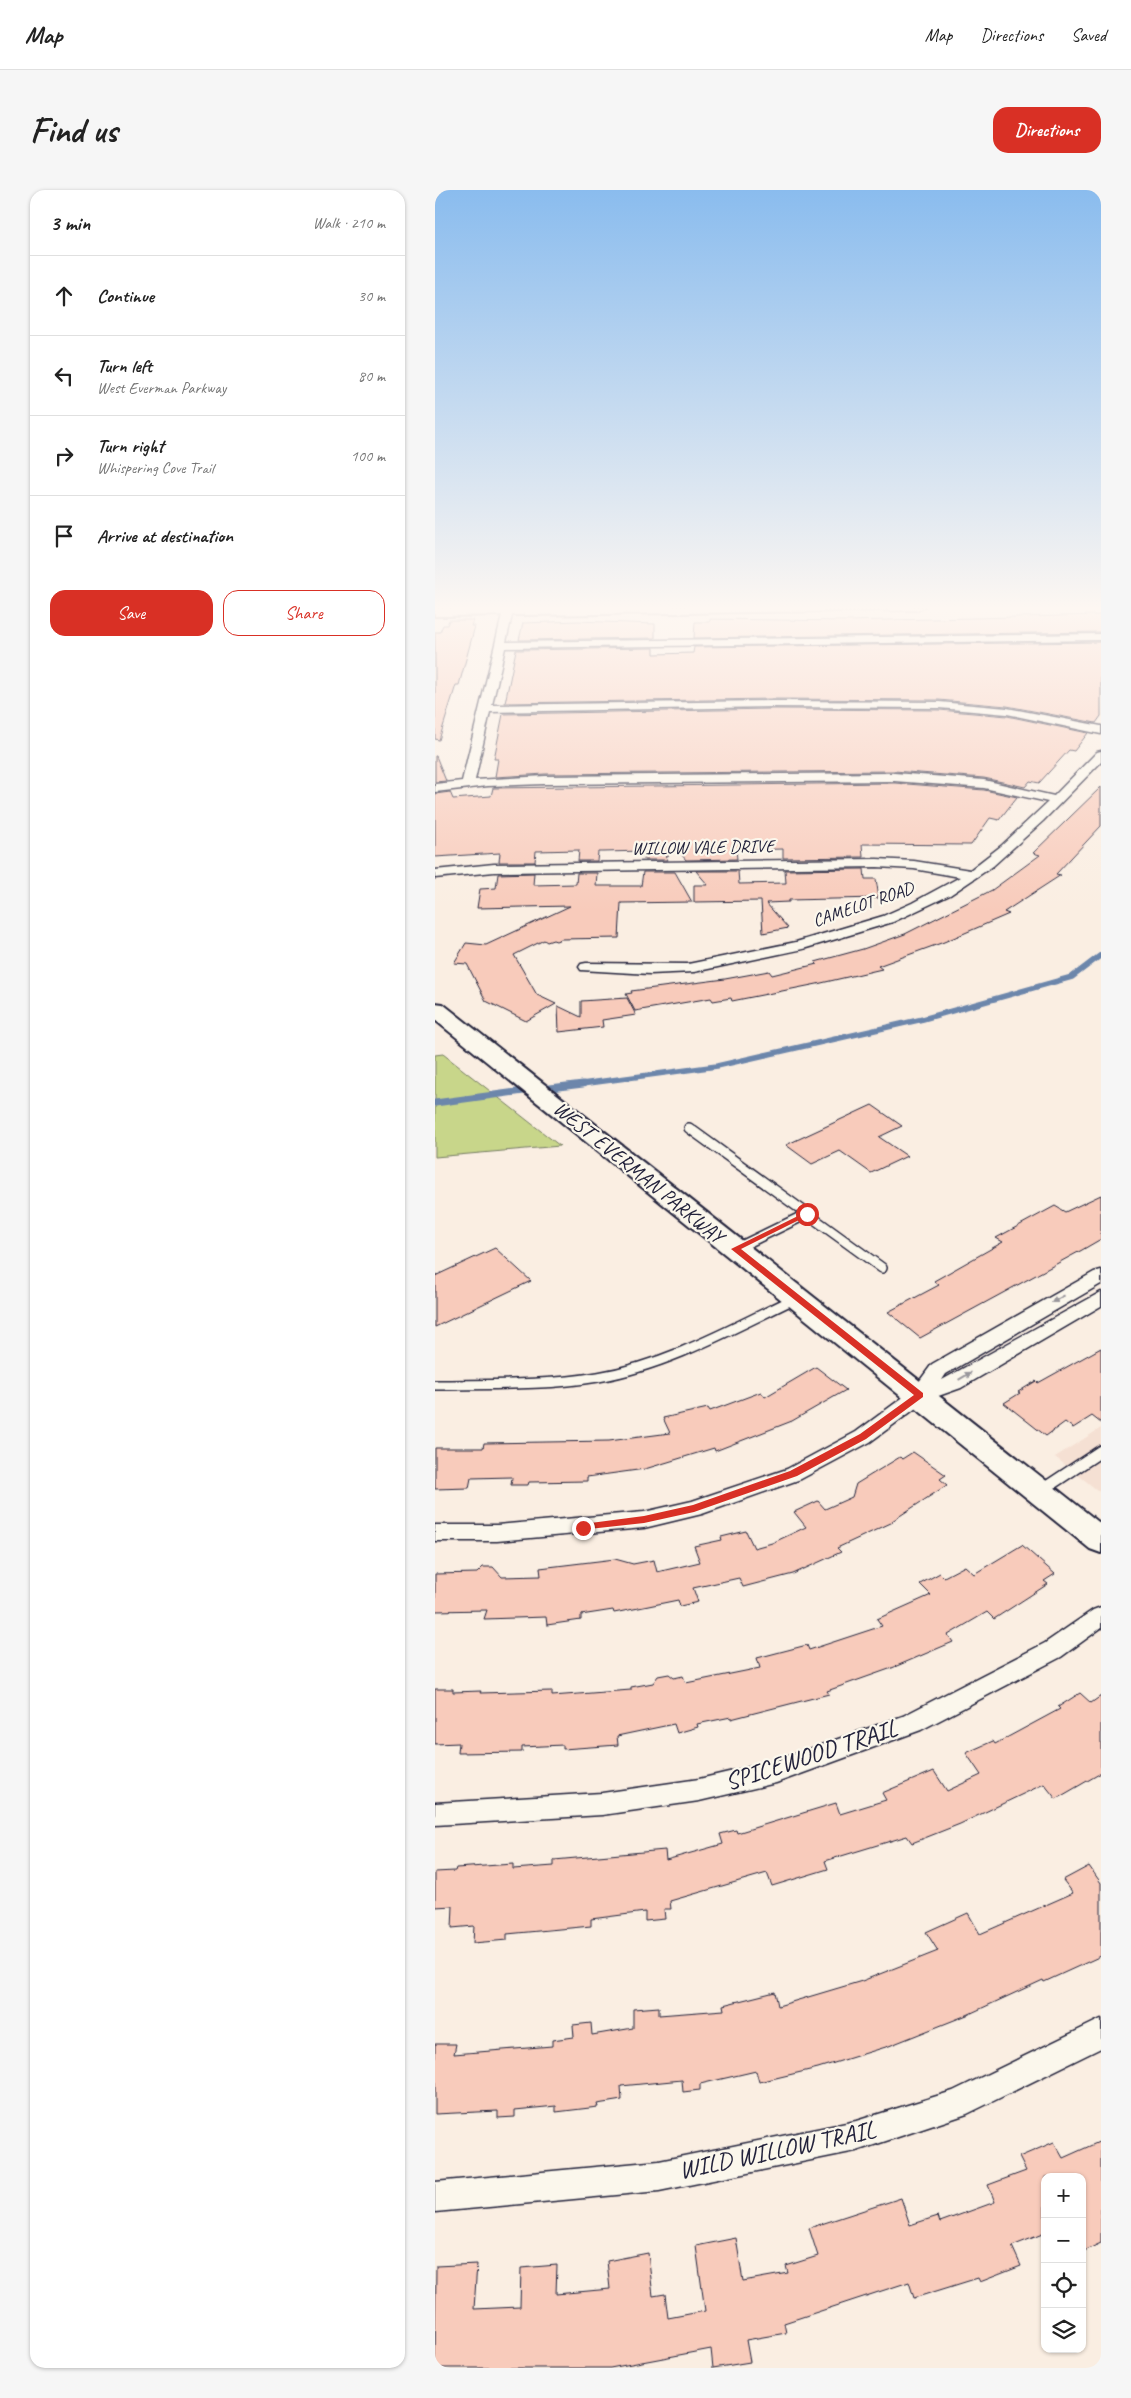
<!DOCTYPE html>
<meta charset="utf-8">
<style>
:root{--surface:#fff;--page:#f6f6f6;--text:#222;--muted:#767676;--line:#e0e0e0;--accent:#d93025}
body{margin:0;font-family:Caveat,sans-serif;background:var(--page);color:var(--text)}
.controls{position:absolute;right:15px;bottom:15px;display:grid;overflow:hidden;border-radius:10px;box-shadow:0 1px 4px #0004}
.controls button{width:45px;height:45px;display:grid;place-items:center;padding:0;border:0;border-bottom:1px solid var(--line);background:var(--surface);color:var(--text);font:25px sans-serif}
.stop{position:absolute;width:15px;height:15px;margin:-11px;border:4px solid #d93025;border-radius:50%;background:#fff}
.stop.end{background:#d93025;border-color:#fff;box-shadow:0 1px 5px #0008}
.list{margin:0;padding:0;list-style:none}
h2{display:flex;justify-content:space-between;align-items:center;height:65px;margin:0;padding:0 20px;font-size:21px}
h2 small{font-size:16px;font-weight:400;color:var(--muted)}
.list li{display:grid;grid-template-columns:32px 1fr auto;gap:15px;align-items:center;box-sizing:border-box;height:80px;padding:0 20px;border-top:1px solid var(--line)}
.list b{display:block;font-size:19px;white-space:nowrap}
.list p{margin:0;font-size:16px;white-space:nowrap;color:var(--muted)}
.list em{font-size:16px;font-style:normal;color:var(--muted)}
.actions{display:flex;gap:10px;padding:15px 20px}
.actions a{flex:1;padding:11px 0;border:1px solid var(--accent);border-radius:15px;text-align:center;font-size:18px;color:var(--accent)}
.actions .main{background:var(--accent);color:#fff}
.icon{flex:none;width:28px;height:28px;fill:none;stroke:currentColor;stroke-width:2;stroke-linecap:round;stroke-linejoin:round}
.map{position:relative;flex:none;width:666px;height:2178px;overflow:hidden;border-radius:15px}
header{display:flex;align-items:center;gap:30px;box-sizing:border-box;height:70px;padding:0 25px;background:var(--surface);border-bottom:1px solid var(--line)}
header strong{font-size:24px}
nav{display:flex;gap:28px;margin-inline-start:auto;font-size:18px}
.intro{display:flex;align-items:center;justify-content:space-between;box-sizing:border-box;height:120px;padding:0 30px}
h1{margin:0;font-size:35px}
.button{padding:12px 22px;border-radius:15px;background:var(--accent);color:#fff;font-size:18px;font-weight:700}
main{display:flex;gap:30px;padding:0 30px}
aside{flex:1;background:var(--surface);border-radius:15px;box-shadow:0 1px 4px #0004}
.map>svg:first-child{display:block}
</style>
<header>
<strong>Map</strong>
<nav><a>Map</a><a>Directions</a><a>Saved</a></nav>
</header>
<div class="intro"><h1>Find us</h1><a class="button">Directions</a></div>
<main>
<aside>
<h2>3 min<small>Walk · 210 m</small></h2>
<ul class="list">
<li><svg class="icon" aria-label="ahead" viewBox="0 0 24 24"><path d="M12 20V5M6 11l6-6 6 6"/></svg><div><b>Continue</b></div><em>30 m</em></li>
<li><svg class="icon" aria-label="left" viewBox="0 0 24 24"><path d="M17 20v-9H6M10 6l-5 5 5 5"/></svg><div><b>Turn left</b><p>West Everman Parkway</p></div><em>80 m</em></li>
<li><svg class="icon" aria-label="right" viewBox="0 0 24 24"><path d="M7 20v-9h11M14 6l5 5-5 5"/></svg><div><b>Turn right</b><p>Whispering Cove Trail</p></div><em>100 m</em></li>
<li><svg class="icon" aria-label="arrive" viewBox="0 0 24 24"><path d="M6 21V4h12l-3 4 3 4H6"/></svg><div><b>Arrive at destination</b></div></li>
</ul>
<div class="actions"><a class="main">Save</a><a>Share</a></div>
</aside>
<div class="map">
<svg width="666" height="2178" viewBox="0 0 666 2178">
<rect width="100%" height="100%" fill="#faeee2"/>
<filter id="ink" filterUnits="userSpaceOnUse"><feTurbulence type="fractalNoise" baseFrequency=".02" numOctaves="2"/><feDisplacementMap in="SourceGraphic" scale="10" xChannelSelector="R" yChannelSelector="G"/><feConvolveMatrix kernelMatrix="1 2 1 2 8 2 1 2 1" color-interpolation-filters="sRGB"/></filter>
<g filter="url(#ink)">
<path fill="#f5e0d3" d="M666,1238v65l-46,-36z"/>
<path fill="#c8d68a" stroke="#757c62" d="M8,864l117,92 -125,11v-102z"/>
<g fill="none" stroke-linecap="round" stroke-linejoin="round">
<path stroke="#6c86ab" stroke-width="5.5" d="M139,895l143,-19 206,-47 149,-42 29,-22"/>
<g stroke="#6c86ab" stroke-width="7">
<path d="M107,899l41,-5"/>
<path d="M0,913l96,-13"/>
</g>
</g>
<g fill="#f8cbbb" stroke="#22223b">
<path d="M666,425v17l-407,6 1,-16h15v-3l136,2z"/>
<path d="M14,430h24l-2,6h4l-16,59h-3l-17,55 -4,-1v-107h5l3,-7h4z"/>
<path d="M143,431l77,3v14l-136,2 4,-17z"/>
<path d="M666,452v74l-5,7 -89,-17 -68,-6 -166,-1 -268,4 11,-53 138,-2v6l39,-1 1,-6z"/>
<path d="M338,519l166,1 68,6 81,17 -14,18 -5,-1 -30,33 -9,-2 -5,6 -41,-9 -90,-7 -349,3 -50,3 3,-18h-4l9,-45z"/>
<path d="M0,566h1l10,25 -11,1z"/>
<path d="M459,593l90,7 33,7 -18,23 -9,-2 -19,27 -109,-1 1,13 -80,1v-9l-47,1 1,9 -51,1 -9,-11 -11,8 2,3h-24l1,-9 -42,1h-5l-1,9h-19l1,-11 -43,1 -1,11h-36l1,-9 -65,4v-63l15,-2 3,7 38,-3 2,-8z"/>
<path d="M666,597v39l-45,48 5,1 -57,37 5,2 -65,28 -66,24 4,3 -65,15 -85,17 -1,-3 -18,3 -2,-3 -76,13 -9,-17 6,-1 -1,-2 94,-12 44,-8 3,4 45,-11 -2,-2 48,-13 42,-15 87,-44 48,-35 -7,-2z"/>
<path d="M429,679l1,10h11l3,19 -90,2v2l-23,1 22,25 -25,5 -2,-32 -67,1v-17h14l-12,-14h42l1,13 47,-1 -1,-13z"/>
<path d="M208,682h32l17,30 -71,1 -2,35 -58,1 -5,2 -3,-1 -6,2 -3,-2 -30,15 23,40 19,9 -30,17 -40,-20 -19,-37 -13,-1 12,-20 20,2 84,-39 -93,2 3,-19 16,-1 2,-14 36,-1 -1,12 43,-1 1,-11h20l-1,13h45z"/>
<path d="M192,808l9,17 -34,5 1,7 -44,5 -1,-26 23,11v-16z"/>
<path d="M437,915l30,21 -23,11 28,19 -36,17 -31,-22 -28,13 -26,-19z"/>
<path d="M666,1005v44l-19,11 -162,88 -32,-26 51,-27 -5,-4 69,-39 -7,-4 59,-32 10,6z"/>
<path d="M60,1058l36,33 -96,46v-51z"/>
<path d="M666,1158v75l-9,-7 -19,12 -8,-6 -19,14 -42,-33 16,-10 -2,-1 18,-11 2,2z"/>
<path d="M381,1177l30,23 -54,31 -77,30 -1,-3 -69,21 -58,8v4l-58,1 -1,3h-17l1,-8 -41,1 -2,10 -34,1v-41h48l1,-5 125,-2 61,-8 -7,-15 45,-10 2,3 51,-19 4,5z"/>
<path d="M478,1262l33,23 -6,4 7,6 -55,36 1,1 -56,26 4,4 -48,22 -50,13 -4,-9 -46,10 5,14 -18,4 -2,-6 -64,13 -1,-3 -32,5v5l-34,5 -1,-8 -62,2 3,-9 -52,1v-37l42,-1 6,-6h10l9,10 39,-1 -1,-8 75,-9 18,5 21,-4 3,12 43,-10 -6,-16 28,-6 -1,-3 25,-6 8,17 18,-5 34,-16 -12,-15 24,-11 7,8 27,-12 4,-13 44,-27 2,2z"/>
<path d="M587,1355l33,29 -11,7 4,3 -54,35 -7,-7 -39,23 5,7 -61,26 -65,23 2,3 -98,25v-2l-34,7 1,3 -21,6 -3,-9 -57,12 1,9 -55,4v-4l-41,2v5l-64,1 1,-10 -24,1v-55h18v3l28,-1 -1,2 72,-2v5l79,-6v-3l22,-4 5,-7 11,-2 5,4 9,-2 3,7 74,-15 -3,-10 50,-13 2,5 73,-24 -5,-7 54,-24 -11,-11 20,-11 4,4 21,-11 9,8z"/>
<path d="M645,1503l11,10 10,-7v77l-45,26 -12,-15 -84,40 -48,19 -5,-7 -82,25 3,8 -56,17 -5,-13 -97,28 1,8h-7l1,10 -20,2v-9l-54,7v7l-84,8v6l-34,3 1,-17 -22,2 1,-22 -18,1v-35l20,-1 1,-3 57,-4v5l41,-3v-6l111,-10 1,10 57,-16 -3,-10 16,-4 1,3 99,-30 4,11 46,-14 -4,-7 52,-22 13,20 34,-16 -15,-22 27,-12 2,3 65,-35 -2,-2z"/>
<path d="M654,1676l12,17v73l-57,26 -1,-2 -76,35 -78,31 -71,22 -59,14 -3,-11 -56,13v6l-17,2 -1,-12 -61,6 1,14 -25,4 1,3 -42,5v-6l-41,4v7l-17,1v-7l-63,3v-70h21l-2,10 98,-8v-6l22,-3 -1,-12 18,-2 1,12 41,-7v-19l26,-2v8l65,-5 -1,-5 52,-13 3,14 84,-25 76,-30 -12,-19 42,-19 12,21 93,-41 -10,-13z"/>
<path d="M666,1951v102l-19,9v-75h-37v56l-33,13 9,20 -41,16 -2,-4 -64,20 -5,-16 -125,41 2,10 -40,7 4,22 -37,6 -2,-19 -101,19h-175l1,-102 41,-2 -3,45 46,-2 1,-39 36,-3 -1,29 54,-5 -3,-28 41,-8 5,43 12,-2 3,24 37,-7 -9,-65 40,-8 7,43 45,-8 -2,-7 32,-10 -9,-28 92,-30 9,27 28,-9 2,6 55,-20 -7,-17 38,-14 -7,-14 35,-15 9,16z"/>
</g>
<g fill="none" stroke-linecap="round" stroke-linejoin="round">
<defs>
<g id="lane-far1">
<path d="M254,938l193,140"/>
<path d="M300,1059l72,-35"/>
<path d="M0,1195c54,-1 110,1 163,-8 70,-12 135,-49 198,-79"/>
</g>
<path id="lane" d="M607,1300l59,-39"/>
<g id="street">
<path d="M73,418l5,3 -7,31 595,-8v6l-596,8 -13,57 281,-4 166,1 68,6 94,18v8l-94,-20 -68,-6 -166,-1 -283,5 -15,68 70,-4 349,-3 90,7 70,16 43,-44 4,-1v11l-58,59 -50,45 -43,29 -57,27 -90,27 -109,23 -44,2 -69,-4 -2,-3 2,-3 5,-1 102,1 108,-22 87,-26 29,-13 48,-26 -46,-8 -37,-2 -383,5 -59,6v-8l59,-6 383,-5 37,2 56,9 31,-24 47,-44 -64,-14 -90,-7 -349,3 -57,2 -53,6v-8l27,-3 41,-170z"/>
<path d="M666,1080v14l-155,90 -4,6 159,-88v14l-140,82 -34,12 -57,42 -69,37 -99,35 -58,14 -147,13h-62v-16h62l147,-13 48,-11 95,-32 69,-37 57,-42 19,-26 162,-92z"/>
<path d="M666,1417v21l-40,29 -140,73 -145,53 -77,18 -97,14 -167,10v-22l167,-10 97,-14 77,-18 127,-45 142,-73 48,-33z"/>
<path d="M666,1829v29l-134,66 -111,37 -197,40 -224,21v-30l224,-21 197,-40 97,-30z"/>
</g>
<g id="secondary">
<path d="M132,416h358l-7,4 -483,6v-8z"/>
<path d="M0,813l8,1 658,520v29l-11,-4 -655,-529z"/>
</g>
</defs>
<use href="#lane-far1" stroke="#22223b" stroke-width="12"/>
<use href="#lane" stroke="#22223b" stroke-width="14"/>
<use href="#street" stroke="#22223b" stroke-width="3"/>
<use href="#secondary" stroke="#22223b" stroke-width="4"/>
<use href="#lane-far1" stroke="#fbf7ec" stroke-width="9"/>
<use href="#lane" stroke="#fbf7ec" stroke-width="11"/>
<use href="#street" fill="#fbf7ec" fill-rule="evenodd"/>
<use href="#secondary" fill="#fbf7ec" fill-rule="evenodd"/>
</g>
<defs><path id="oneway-solid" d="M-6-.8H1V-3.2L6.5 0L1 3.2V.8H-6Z" transform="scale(1.25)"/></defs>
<g fill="#99979c">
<use href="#oneway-solid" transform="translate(623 1109) rotate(151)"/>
<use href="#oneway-solid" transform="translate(530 1186) rotate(-31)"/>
</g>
</g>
<linearGradient id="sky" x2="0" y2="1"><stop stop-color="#8abcee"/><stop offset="0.58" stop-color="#fdf7f2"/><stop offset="1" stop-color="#fdf7f2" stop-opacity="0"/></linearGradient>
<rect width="666" height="721" fill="url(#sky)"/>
<path fill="#d93025" d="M369,1023l7,1 -70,35 182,144v4l-57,42 -69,37 -103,36 -50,11 -64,7v-5l3,-1 61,-8 49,-11 97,-34 70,-37 54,-39 -183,-146z"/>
<g text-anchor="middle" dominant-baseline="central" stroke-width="4.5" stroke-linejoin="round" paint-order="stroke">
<g font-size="18" fill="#22223b" stroke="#fbf7ec">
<text transform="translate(268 657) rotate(-1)">WILLOW VALE DRIVE</text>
<text transform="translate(428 714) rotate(-19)">CAMELOT ROAD</text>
</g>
<g font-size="21" fill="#22223b" stroke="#fbf7ec">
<text transform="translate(204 982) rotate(39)">WEST EVERMAN PARKWAY</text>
</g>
<g font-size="25" fill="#22223b" stroke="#fbf7ec">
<text transform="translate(376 1565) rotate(-18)">SPICEWOOD TRAIL</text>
<text transform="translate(342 1960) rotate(-12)">WILD WILLOW TRAIL</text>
</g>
</g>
</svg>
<div class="controls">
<button>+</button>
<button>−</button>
<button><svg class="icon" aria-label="locate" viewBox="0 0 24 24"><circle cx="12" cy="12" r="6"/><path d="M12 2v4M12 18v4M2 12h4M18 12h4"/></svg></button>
<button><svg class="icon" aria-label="layers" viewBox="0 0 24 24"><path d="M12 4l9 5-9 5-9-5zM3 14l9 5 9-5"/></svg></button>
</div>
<div class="stop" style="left:372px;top:1024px"></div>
<div class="stop end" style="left:148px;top:1338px"></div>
</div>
</main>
